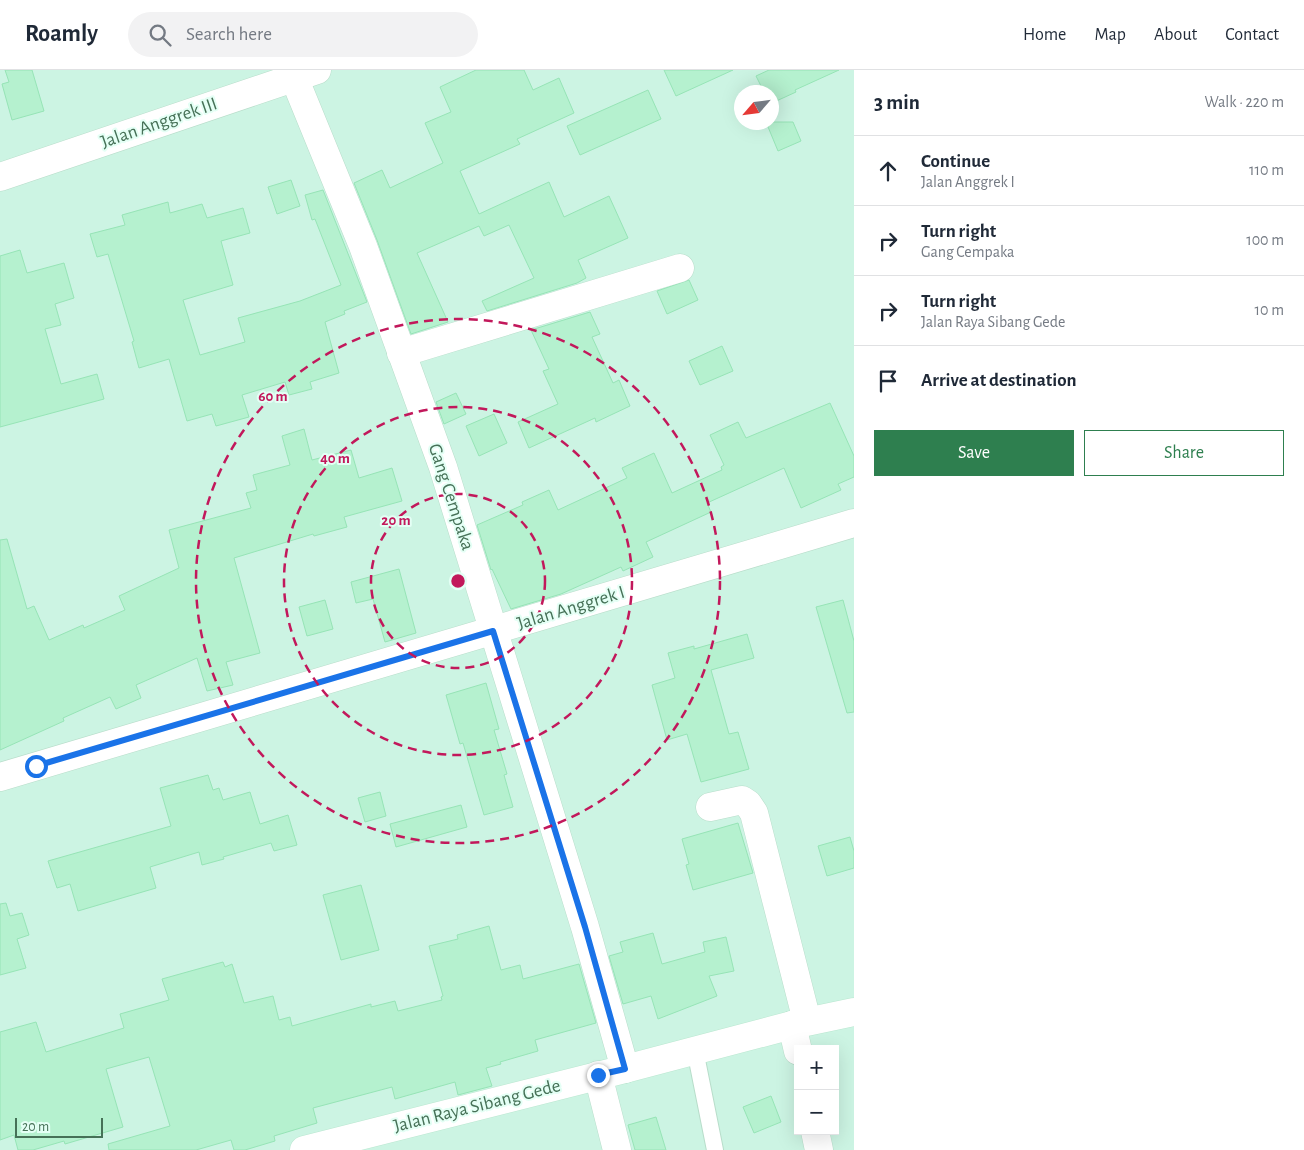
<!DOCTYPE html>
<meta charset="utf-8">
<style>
:root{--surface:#fff;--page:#f2f2f3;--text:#1f2937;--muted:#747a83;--line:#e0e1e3;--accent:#2e7f4f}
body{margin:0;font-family:"Alegreya Sans",sans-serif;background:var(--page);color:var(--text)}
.controls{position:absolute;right:15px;bottom:15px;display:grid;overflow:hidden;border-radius:0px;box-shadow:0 5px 20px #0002}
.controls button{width:45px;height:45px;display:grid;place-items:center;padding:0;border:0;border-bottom:1px solid var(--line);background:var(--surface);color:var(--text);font:25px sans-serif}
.compass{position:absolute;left:734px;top:15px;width:45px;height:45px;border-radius:50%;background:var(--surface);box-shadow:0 5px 20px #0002;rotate:242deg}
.scale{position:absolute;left:15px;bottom:12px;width:88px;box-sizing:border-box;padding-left:5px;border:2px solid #467157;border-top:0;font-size:14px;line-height:18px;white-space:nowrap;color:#467157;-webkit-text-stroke:4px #e4fff5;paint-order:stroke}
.stop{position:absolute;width:15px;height:15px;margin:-11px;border:4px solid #1a73e8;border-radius:50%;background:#fff}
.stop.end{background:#1a73e8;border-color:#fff;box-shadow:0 1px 5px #0008}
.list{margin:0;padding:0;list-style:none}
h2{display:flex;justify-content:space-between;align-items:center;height:65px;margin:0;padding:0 20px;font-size:21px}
h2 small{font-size:16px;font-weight:400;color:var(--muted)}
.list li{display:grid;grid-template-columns:32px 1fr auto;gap:15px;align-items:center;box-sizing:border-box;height:70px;padding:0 20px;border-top:1px solid var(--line)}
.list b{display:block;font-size:19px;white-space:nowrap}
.list p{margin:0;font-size:16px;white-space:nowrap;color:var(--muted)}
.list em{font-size:16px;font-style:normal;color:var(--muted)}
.actions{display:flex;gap:10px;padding:15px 20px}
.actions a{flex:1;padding:11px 0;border:1px solid var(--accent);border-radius:0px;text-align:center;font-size:18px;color:var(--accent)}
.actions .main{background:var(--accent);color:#fff}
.icon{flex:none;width:28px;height:28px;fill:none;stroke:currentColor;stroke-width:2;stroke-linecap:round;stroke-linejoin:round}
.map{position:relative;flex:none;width:854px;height:1080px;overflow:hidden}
header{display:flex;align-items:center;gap:30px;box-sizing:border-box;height:70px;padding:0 25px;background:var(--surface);border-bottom:1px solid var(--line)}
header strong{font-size:24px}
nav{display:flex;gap:28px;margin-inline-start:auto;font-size:18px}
.search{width:350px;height:45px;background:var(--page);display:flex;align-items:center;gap:12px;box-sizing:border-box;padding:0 18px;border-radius:28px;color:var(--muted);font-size:19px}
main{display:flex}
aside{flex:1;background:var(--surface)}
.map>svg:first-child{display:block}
</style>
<header>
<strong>Roamly</strong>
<div class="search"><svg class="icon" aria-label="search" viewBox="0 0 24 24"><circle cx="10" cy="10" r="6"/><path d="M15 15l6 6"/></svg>Search here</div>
<nav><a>Home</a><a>Map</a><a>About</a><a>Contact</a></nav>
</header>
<main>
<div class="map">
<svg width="854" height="1080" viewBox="0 0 854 1080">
<rect width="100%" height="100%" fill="#defcf1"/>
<path fill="#ccf4e3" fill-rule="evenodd" d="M0,0h854v1080h-854zM742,22h30v30h-30zM798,979h37v82h-37z"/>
<g fill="#b5f1cf" stroke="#96e4b6">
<path d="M5,0h27l12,41 -32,9 -10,-36 7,-2z"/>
<path d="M476,0h48l9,20 26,-12 15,35 -57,26 3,5 -60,27 19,43 70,-32 15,35 45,-21 19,42 -50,22 8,18 -9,5 -90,28 -5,-10 52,-23 -25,-53 -25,11 -5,-10 -62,27 31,69 -37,12 -34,-94 -23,-57 28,-13 8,18 53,-25 -18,-40 26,-11 -11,-25z"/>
<path d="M664,0h69l-57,26z"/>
<path d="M769,0h70l-44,20 1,2 -24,11v-11h-8l-8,-16z"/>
<path d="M648,20l13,29 -81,36 -13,-29z"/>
<path d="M766,52h27l8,19 -23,10z"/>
<path d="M291,110l9,26 -23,8 -9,-27z"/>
<path d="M323,120l44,112 -23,9 1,3 -20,8 14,51 -29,9 2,7 -23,6 -4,-13 -43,13 7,22 -33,9 -4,-12 -25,7 -18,-62 -30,9 -7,-26 2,-1 -26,-87 -11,3 -7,-23 35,-9 -3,-10 46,-13 2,11 32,-9 5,14 36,-10 7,25 -29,8 12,44 -50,15 17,55 45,-13 -7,-24 62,-17 41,-16 -26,-66 -3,1 -7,-25z"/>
<path d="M20,180l7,23 37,-10 10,35 -19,6 6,21 -16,4 16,55 36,-10 7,25 -104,28v-171z"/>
<path d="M689,210l9,20 -31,14 -10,-23z"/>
<path d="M590,242l10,22 -8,3 21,46 6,-3 11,26 -34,16 -1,-4 -66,30 -11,-26 40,-18 -15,-33 6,-2 -18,-39z"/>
<path d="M722,276l11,25 -33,14 -11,-24z"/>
<path d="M456,323l10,21 -22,10 -8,-22z"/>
<path d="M830,333l24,53v21l-16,7 3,6 -40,18 -17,-40 -77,35 4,9 -65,30 7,15 -30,14 -2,-4 -60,27 -50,15 -19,-40 -1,1 -14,-45 46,-20 -1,-3 27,-12 9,20 69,-32 -5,-10 32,-15 18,40 50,-23 -1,-3 3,-2 -14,-30 28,-13 8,16z"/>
<path d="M494,344l13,29 -28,13 -13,-30z"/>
<path d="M304,359l8,31 39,-10 8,28 33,-10 10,33 -58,16 3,10 -33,9 -1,-2 -79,24 26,95 -34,9 7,23 -26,6 -10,-33 -61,27 5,13 -25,11 -6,-12 -47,21 1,3 -64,29v-210l7,-1 20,70 7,-3 15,34 34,-15 1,3 41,-18 -6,-14 60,-28 -10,-38 82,-22 -5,-15 11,-3 -4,-15 37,-10 -8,-29z"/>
<path d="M399,499l17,64 -31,9 -12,-43 -17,4 -5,-21z"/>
<path d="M325,530l8,29 -26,7 -8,-29z"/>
<path d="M843,530l11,41v71l-7,1 -31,-106z"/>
<path d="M747,564l7,24 -43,12 18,64 9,-2 11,37 -48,13 -14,-48 -20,6 -15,-55 23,-7 -7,-25 26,-7v3z"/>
<path d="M486,613l13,46 -5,1 13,44 -3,1 9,32 -29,8 -21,-72 -3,1 -14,-49z"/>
<path d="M208,705l5,15 6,-2 4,12 27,-8 10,32 28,-9 9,30 -23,6 -3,-8 -48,14 1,2 -22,6 -3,-13 -49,15 6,21 -78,23 -8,-27 -13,4 -9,-27 123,-35 -11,-38z"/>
<path d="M380,722l6,24 -21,6 -7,-24z"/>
<path d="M461,735l6,22 -71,20 -6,-23z"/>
<path d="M738,753l15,50 -60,17 -7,-25 3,-1 -7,-25z"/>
<path d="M850,767l4,14v17l-27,8 -9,-30z"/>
<path d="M361,815l18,65 -38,10 -18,-65z"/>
<path d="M6,833l4,13 12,-3 7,22 -12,4 9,29 -26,7v-71z"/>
<path d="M489,856l12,44 19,-5 3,14 56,-15 17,59 -61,17 3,11 -38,11 1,2 -15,4 6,18 -34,9 -3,-13 -60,17 -3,-12 -79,21 4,15 -43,13 1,5 -30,9h-11l-3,-10 -35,10h-87l-1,-6 62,-18 -21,-69 -43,12 17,58 -58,17 -1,-3 -31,9h-15l-4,-15 -14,5v-108l36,-10 10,30 78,-24 -4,-14 49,-14 -7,-21 61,-17 2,5 7,-3 12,39 29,-7 6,24 11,-3 2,9 79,-22v3l24,-6 3,10 44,-11 -1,-3 2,-1 -14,-50 29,-7 -1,-4z"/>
<path d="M653,863l9,31 43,-12 -2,-10 23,-5 8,34 -25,5 8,20 -59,23 -7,-23 -28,8 -14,-48 14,-4 -3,-10z"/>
<path d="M771,1026l10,26 -27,11 -11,-26z"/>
<path d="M656,1047l10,33h-31l-7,-25z"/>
</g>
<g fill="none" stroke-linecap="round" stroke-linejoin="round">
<defs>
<path id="lane" d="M695,980l20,100"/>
<g id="street">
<path d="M291,0l72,176 80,221 142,460 40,142"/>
<path d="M0,107l317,-107"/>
<path d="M401,283l279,-85"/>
<path d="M0,707l854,-254"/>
<path d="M710,737l32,-7 6,4 6,9 53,208"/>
<path d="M792,955l6,26"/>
<path d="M598,1005l19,75"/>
<path d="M815,1061l4,19"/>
</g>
<path id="secondary" d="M304,1080l321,-81 167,-44 62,-13"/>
</defs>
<use href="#lane" stroke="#b8ddca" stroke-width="18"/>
<use href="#street" stroke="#b8ddca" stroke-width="29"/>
<use href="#secondary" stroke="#bae7d0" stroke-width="29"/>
<use href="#lane" stroke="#fff" stroke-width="16"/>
<use href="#street" stroke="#fff" stroke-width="28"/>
<use href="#secondary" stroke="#fff" stroke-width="28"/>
</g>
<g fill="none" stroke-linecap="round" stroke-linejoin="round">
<path stroke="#1a73e8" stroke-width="6" d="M36,696l457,-135 92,296 40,142 -27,6"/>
</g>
<g fill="none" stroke="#c2185b" stroke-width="2.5" stroke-dasharray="9 6">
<circle cx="458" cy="511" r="87"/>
<circle cx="458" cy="511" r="174"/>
<circle cx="458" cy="511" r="262"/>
</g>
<g text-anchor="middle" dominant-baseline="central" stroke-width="4" stroke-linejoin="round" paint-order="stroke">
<g font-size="19" fill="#467157" stroke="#e4fff5">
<text transform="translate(159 53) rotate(-19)">Jalan Anggrek III</text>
<text transform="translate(451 427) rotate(72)">Gang Cempaka</text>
<text transform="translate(571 538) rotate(-17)">Jalan Anggrek I</text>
<text transform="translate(477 1036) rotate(-14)">Jalan Raya Sibang Gede</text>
</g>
</g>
<circle cx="458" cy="511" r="8" fill="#c2185b" stroke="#e4fff5" stroke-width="2.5"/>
<g font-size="15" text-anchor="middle" font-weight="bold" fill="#c2185b" stroke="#e4fff5" stroke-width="4" stroke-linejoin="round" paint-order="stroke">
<text x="273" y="331">60 m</text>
<text x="335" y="393">40 m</text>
<text x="396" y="455">20 m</text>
</g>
</svg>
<div class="controls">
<button>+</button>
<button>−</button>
</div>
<svg class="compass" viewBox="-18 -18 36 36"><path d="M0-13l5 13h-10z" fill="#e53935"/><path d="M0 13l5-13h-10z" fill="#747a83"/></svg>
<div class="scale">20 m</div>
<div class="stop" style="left:36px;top:696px"></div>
<div class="stop end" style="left:598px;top:1005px"></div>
</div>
<aside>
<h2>3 min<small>Walk · 220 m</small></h2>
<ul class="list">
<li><svg class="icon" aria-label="ahead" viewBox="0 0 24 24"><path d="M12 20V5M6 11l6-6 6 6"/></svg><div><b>Continue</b><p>Jalan Anggrek I</p></div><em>110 m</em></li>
<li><svg class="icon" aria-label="right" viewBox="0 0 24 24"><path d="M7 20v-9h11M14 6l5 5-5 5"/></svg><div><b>Turn right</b><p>Gang Cempaka</p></div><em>100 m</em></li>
<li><svg class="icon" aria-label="right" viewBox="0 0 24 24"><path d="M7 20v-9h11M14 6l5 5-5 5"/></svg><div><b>Turn right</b><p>Jalan Raya Sibang Gede</p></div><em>10 m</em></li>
<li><svg class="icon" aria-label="arrive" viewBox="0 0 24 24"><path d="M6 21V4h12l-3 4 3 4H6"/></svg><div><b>Arrive at destination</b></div></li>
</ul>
<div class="actions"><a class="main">Save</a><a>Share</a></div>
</aside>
</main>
